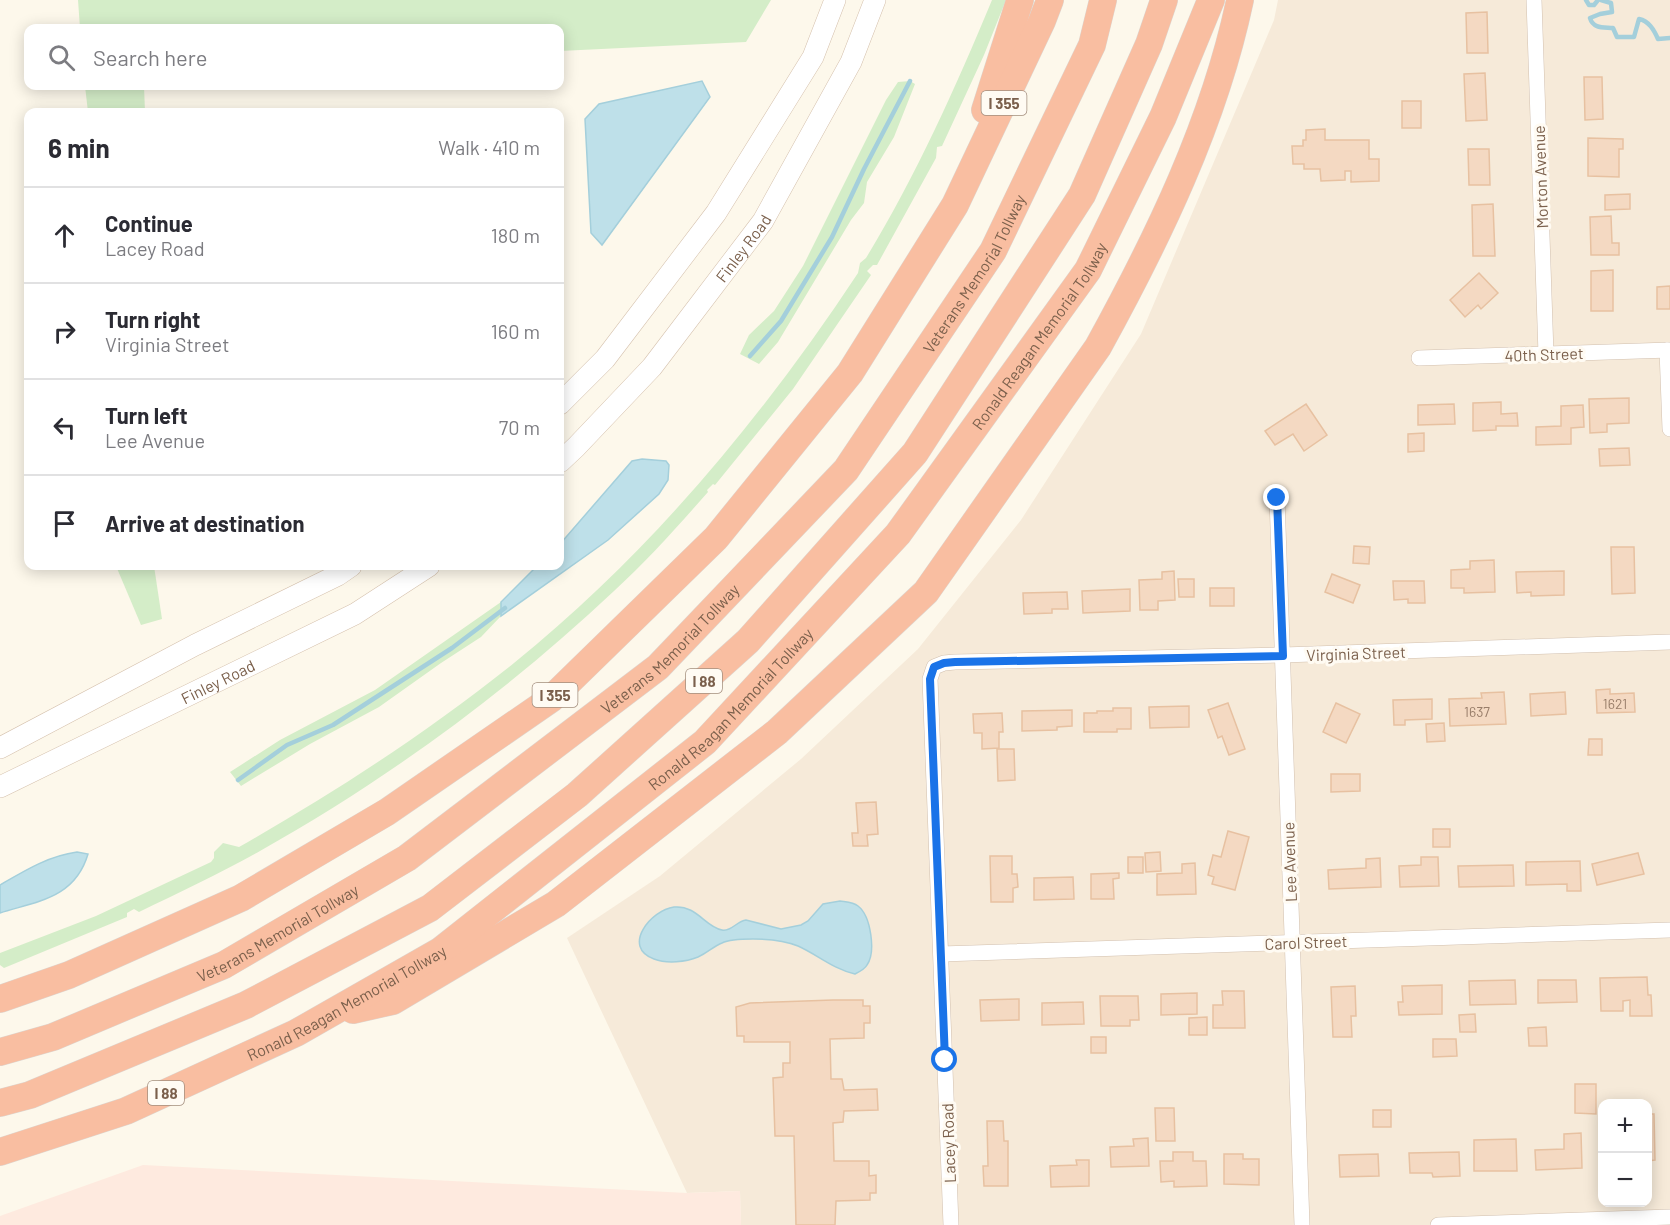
<!DOCTYPE html>
<meta charset="utf-8">
<style>
:root{--surface:#fff;--page:#f7f7f7;--text:#2b2b33;--muted:#7c7c81;--line:#e1e1e2}
body{margin:0;font-family:Barlow,sans-serif;background:var(--page);color:var(--text)}
.controls{position:absolute;right:18px;bottom:18px;display:grid;overflow:hidden;border-radius:12px;box-shadow:0 3px 15px #0003}
.controls button{width:54px;height:54px;display:grid;place-items:center;padding:0;border:0;border-bottom:2px solid var(--line);background:var(--surface);color:var(--text);font:30px sans-serif}
.stop{position:absolute;width:18px;height:18px;margin:-14px;border:4px solid #1a73e8;border-radius:50%;background:#fff}
.stop.end{background:#1a73e8;border-color:#fff;box-shadow:0 2px 6px #0008}
.list{margin:0;padding:0;list-style:none}
h2{display:flex;justify-content:space-between;align-items:center;height:78px;margin:0;padding:0 24px;font-size:26px}
h2 small{font-size:20px;font-weight:400;color:var(--muted)}
.list li{display:grid;grid-template-columns:39px 1fr auto;gap:18px;align-items:center;box-sizing:border-box;height:96px;padding:0 24px;border-top:2px solid var(--line)}
.list b{display:block;font-size:22px;white-space:nowrap}
.list p{margin:0;font-size:20px;white-space:nowrap;color:var(--muted)}
.list em{font-size:20px;font-style:normal;color:var(--muted)}
.icon{flex:none;width:33px;height:33px;fill:none;stroke:currentColor;stroke-width:2;stroke-linecap:round;stroke-linejoin:round}
.map{position:relative;flex:none;width:1670px;height:1225px;overflow:hidden}
.search{position:absolute;background:var(--surface);box-shadow:0 3px 15px #0003;left:24px;top:24px;width:540px;height:66px;display:flex;align-items:center;gap:15px;box-sizing:border-box;padding:0 21px;border-radius:12px;color:var(--muted);font-size:22px}
.panel{position:absolute;background:var(--surface);box-shadow:0 3px 15px #0003;left:24px;top:108px;width:540px;height:462px;border-radius:12px}
.map>svg:first-child{display:block}
</style>
<div class="map">
<svg width="1670" height="1225" viewBox="0 0 1670 1225">
<rect width="100%" height="100%" fill="#fdf8eb"/>
<path fill="#f6ead9" fill-rule="evenodd" d="M1278,0h392v1225h-929l-1,-34 -53,2 -120,-255 93,-62 141,-117 117,-110 103,-129 120,-186 133,-314zM1602,1104h46v98h-46z"/>
<path fill="#feeadf" d="M143,1165l544,28 53,-2 1,34h-741v-9z"/>
<g fill="#d4edc8">
<path d="M78,0h693l-25,42 -186,9v-23h-480z"/>
<path d="M992,0h14l-22,55 -42,91 -5,1 -1,11 -59,107h-4l-6,6 4,4 -78,114 -78,96 -2,-1 -6,6 1,2c-30,34 -60,68 -94,99 -106,100 -226,188 -354,260 -39,22 -80,41 -121,61l-5,-3 -7,4v4l-123,51 -4,-3v-12l96,-37 115,-54 3,-4v-6l9,-9 16,4c95,-54 189,-115 275,-184 136,-110 248,-245 344,-390l2,-10 6,-5c50,-82 89,-169 126,-258z"/>
<path d="M910,81l5,3 -21,53 -27,45 -3,21 -13,17 -73,122 -19,22 -19,-10 9,-19 25,-24 29,-45 83,-166 12,-18z"/>
<path d="M85,86h59l1,26h-57z"/>
<path d="M116,566h38l8,53 -21,6z"/>
<path d="M501,602v14l-20,21 -40,26 -62,44 -69,37 -69,42 -11,-14 50,-32 95,-50z"/>
</g>
<g fill="#bee0e9" stroke="#a4cfdb" stroke-width="1.5">
<path d="M702,81l8,16 -108,148 -11,-12 -6,-114 14,-15z"/>
<path d="M642,459l24,2 3,4 -1,15 -9,14 -51,46 -107,76v-14l36,-36h23v-22l72,-83z"/>
<path d="M77,852l11,2c-13,44 -50,47 -88,59v-28c24,-14 48,-29 77,-33z"/>
<path d="M840,901c6,1 13,1 18,5 13,10 18,46 9,59 -2,4 -8,7 -12,9 -22,-5 -37,-19 -57,-28 -12,-5 -31,-7 -45,-7 -9,0 -23,0 -31,4 -8,3 -15,10 -24,14 -12,5 -31,7 -44,2 -33,-12 -3,-49 20,-52 23,-2 31,20 48,23 9,2 15,-9 24,-10l35,9 20,-4 7,-4 15,-17z"/>
</g>
<g fill="none" stroke-linecap="round" stroke-linejoin="round">
<g stroke="#a4cfdb" stroke-width="4.5">
<path d="M1586,0l3,5h5l4,-5"/>
<path d="M1601,0l10,3 1,9 -12,2 -10,4c3,11 14,9 23,10l4,9h17l5,-18c10,2 15,11 19,20l12,-1"/>
<path d="M750,356l31,-35 51,-84 32,-68 46,-88"/>
<path d="M238,780l49,-35 46,-20 119,-77 53,-40"/>
</g>
</g>
<g fill="#f4d9c2" stroke="#e7c1a1" stroke-width="1.5">
<path d="M1487,12l1,41h-21l-1,-40z"/>
<path d="M1485,73l2,47 -21,1 -2,-47z"/>
<path d="M1584,77h18l1,42 -18,1z"/>
<rect x="1402" y="101" width="19" height="27"/>
<path d="M1325,129v11h44v19h10v22l-28,1v-11h-6v9l-24,1 -1,-12h-16v-5h-11l-1,-18h11v-6h3v-10z"/>
<path d="M1588,138l35,1v10h-4v28l-31,-1z"/>
<path d="M1468,149h21l1,36h-21z"/>
<path d="M1630,194v15l-25,1v-15z"/>
<path d="M1493,204l2,52h-22l-1,-51z"/>
<path d="M1611,216l1,27h7v12h-28l-1,-38z"/>
<path d="M1613,270v41h-22v-40z"/>
<path d="M1479,273l19,20 -17,16 -3,-4 -13,12 -15,-17z"/>
<path d="M1670,286v23h-13v-22z"/>
<path d="M1629,398v25l-22,1v8l-17,1 -1,-34z"/>
<path d="M1501,402v12l16,-1 1,13h-22v4l-23,1v-28z"/>
<path d="M1306,404l21,31 -23,16 -11,-17 -18,11 -10,-14z"/>
<path d="M1454,404l1,20 -37,1v-20z"/>
<path d="M1583,405l1,22 -13,1v16l-35,1v-18l25,-1v-20z"/>
<path d="M1424,433v18l-16,1v-18z"/>
<path d="M1629,448l1,17 -30,1 -1,-17z"/>
<path d="M1354,546l16,1 -1,17 -16,-1z"/>
<path d="M1611,547h23l1,46 -23,1z"/>
<path d="M1494,560l1,32 -31,1v-5h-13v-18l19,-1v-8z"/>
<path d="M1174,571l1,29 -17,1v9h-18l-1,-30 23,-1v-7z"/>
<path d="M1564,571v24l-33,1v-4l-14,1 -1,-21z"/>
<path d="M1332,574l28,11 -7,18 -28,-11z"/>
<path d="M1178,579h16v18h-15z"/>
<path d="M1393,581h31l1,22h-17v-4l-14,1z"/>
<rect x="1210" y="588" width="24" height="18"/>
<path d="M1130,589v22l-47,2 -1,-22z"/>
<path d="M1067,592l1,17h-16v4l-28,1 -1,-21z"/>
<path d="M1610,689v5l24,-1 1,19 -38,1 -1,-23z"/>
<path d="M1504,692l2,32 -56,2 -1,-27 33,-1 -1,-5z"/>
<path d="M1565,692l1,22 -35,2 -1,-22z"/>
<path d="M1432,699v20l-27,1v5h-11l-1,-25z"/>
<path d="M1228,703l17,46 -16,6 -7,-19 -4,2 -10,-28z"/>
<path d="M1336,703l24,11 -14,29 -23,-11z"/>
<path d="M1189,706v21l-39,1 -1,-21z"/>
<path d="M1113,708h18v21h-14v3h-33v-19h13v-2h16z"/>
<path d="M1072,710v16l-15,1v3l-35,1v-20z"/>
<path d="M1002,713l1,19h-4v16l-17,1v-16h-8l-1,-19z"/>
<path d="M1444,723l1,18 -18,1 -1,-18z"/>
<path d="M1589,739h13v16h-14z"/>
<path d="M997,749h17l1,31 -17,1z"/>
<path d="M1331,774h29v17l-29,1z"/>
<path d="M876,802l2,32 -11,1 1,11h-15l-1,-13h6l-2,-30z"/>
<rect x="1433" y="829" width="17" height="18"/>
<path d="M1228,831l21,6 -14,53 -23,-6 2,-7 -6,-2 5,-20 8,2z"/>
<path d="M1160,852l1,19 -15,1 -1,-19z"/>
<path d="M1638,853l6,21 -47,11 -5,-21z"/>
<path d="M990,856h22v18h5l1,13 -5,1v14h-22z"/>
<rect x="1128" y="857" width="15" height="16"/>
<path d="M1421,857h17l1,29 -39,1 -1,-21 22,-1z"/>
<path d="M1380,858l1,29 -52,2 -1,-19 38,-2v-9z"/>
<path d="M1580,861l1,30h-14v-7l-41,1v-23z"/>
<path d="M1195,863l1,31 -39,1v-21l25,-1v-9z"/>
<path d="M1513,865l1,21 -55,1 -1,-21z"/>
<path d="M1119,873v5l-6,1 1,20h-23v-25z"/>
<path d="M1073,877l1,22 -40,1v-22z"/>
<path d="M1647,977l1,18h3l1,21h-22v-16l-7,1v10h-22l-1,-33z"/>
<path d="M1515,980l1,24 -46,1 -1,-24z"/>
<path d="M1538,980h38l1,22 -39,1z"/>
<path d="M1442,985v29l-43,1 -1,-13h5l-1,-16z"/>
<path d="M1355,986l1,30h-5l1,21h-19l-2,-50z"/>
<path d="M1222,991h22l1,37h-32v-23h10z"/>
<path d="M1197,993v21l-36,1v-21z"/>
<path d="M1100,996h38l1,24h-9v6h-29z"/>
<path d="M1019,999v21l-38,1 -1,-21z"/>
<path d="M833,1000h30v6h7v17h-6v15l-34,1 1,40h11l2,11 33,-1 1,21 -34,1 -1,11 -10,1 1,38h35v15l7,-1v18h-6v7l-34,1 -1,24h-39l-2,-89h-19l-2,-58 10,-1v-14h7v-21h-46v-6h-7l-1,-29 14,-4z"/>
<path d="M1083,1002l1,22 -42,1v-22z"/>
<path d="M1475,1014l1,18h-16l-1,-17z"/>
<path d="M1207,1017v18h-18v-17z"/>
<path d="M1546,1027l1,19h-18l-1,-18z"/>
<rect x="1091" y="1037" width="15" height="16"/>
<path d="M1433,1039h23l1,17 -24,1z"/>
<path d="M1575,1084h21v30l-21,-1z"/>
<path d="M1155,1108h19l1,33h-19z"/>
<rect x="1373" y="1110" width="18" height="17"/>
<path d="M1648,1114h6l1,46 -7,1z"/>
<path d="M987,1121h16l1,20h4v45h-24l-1,-20h5z"/>
<path d="M1581,1133l1,35 -46,2 -1,-20 29,-1v-15z"/>
<path d="M1148,1138l1,28 -38,1 -1,-20 24,-1 -1,-7z"/>
<path d="M1516,1139l1,32h-43v-31z"/>
<path d="M1173,1152h20v9h13l1,25 -33,1v-6l-13,1 -1,-21h13z"/>
<path d="M1459,1152l1,24 -27,1 -1,-4h-22l-1,-20z"/>
<path d="M1224,1154h19v5h16v26l-35,-1z"/>
<path d="M1378,1154l1,22 -39,1 -1,-22z"/>
<path d="M1076,1160h13v26l-38,1 -1,-21 27,-1z"/>
</g>
<g fill="none" stroke-linecap="round" stroke-linejoin="round">
<defs>
<g id="minor">
<path d="M1534,0l12,354"/>
<path d="M1667,350l3,79"/>
<path d="M1419,358l251,-8"/>
<path d="M1277,498l25,727"/>
<path d="M941,954l729,-24"/>
<path d="M951,1225l-21,-546 4,-12 10,-4 11,-1 328,-7 387,-13"/>
<path d="M1438,1225l232,-8"/>
</g>
<g id="secondary">
<path d="M560,404l45,-45 111,-146 97,-156 22,-57"/>
<path id="s1" d="M560,462l16,-15 76,-80 111,-146 88,-159 24,-62"/>
<path d="M0,748l195,-103 143,-70 13,-9"/>
<path id="s2" d="M0,787l355,-173 74,-48"/>
</g>
<g id="motorway">
<path d="M985,110l35,-110"/>
<path d="M0,999l69,-24 172,-77 146,-86 164,-113 165,-161 134,-165 105,-168 87,-184 8,-21"/>
<path d="M353,1010l40,-9 163,-97 221,-172 149,-140 172,-245c60,-109 116,-224 142,-347"/>
<path id="s3" d="M0,1052l53,-15 171,-72 183,-107 251,-191 188,-197 147,-219 99,-206 11,-45"/>
<path d="M0,1103l30,-8 216,-90 184,-97 147,-113 171,-154 167,-188 167,-258 67,-151 15,-44"/>
<path id="s4" d="M0,1152l126,-41 170,-78 144,-82 265,-209 193,-208 190,-264 75,-153 48,-117"/>
</g>
</defs>
<use href="#minor" stroke="#d2c0af" stroke-width="16"/>
<use href="#secondary" stroke="#d5c1ad" stroke-width="22"/>
<use href="#motorway" stroke="#ddd6d0" stroke-width="28"/>
<use href="#minor" stroke="#fff" stroke-width="15"/>
<use href="#secondary" stroke="#fff" stroke-width="21"/>
<use href="#motorway" stroke="#f9bea1" stroke-width="27"/>
</g>
<g fill="none" stroke-linecap="round" stroke-linejoin="round">
<path stroke="#1a73e8" stroke-width="8" d="M945,1060l-15,-381 4,-12 10,-4 11,-1 328,-6 -6,-158"/>
</g>
<g text-anchor="middle" dominant-baseline="central" stroke-width="6" stroke-linejoin="round" paint-order="stroke">
<g font-size="14" fill="#997e6a">
<text x="1615" y="703">1621</text>
<text x="1477" y="711">1637</text>
</g>
<g fill="#fffbf3" stroke="#a38e7e" stroke-width="1.5">
<rect x="981.5" y="91" width="45" height="24" rx="4.5"/>
<rect x="686" y="669" width="36" height="24" rx="4.5"/>
<rect x="532.5" y="683" width="45" height="24" rx="4.5"/>
<rect x="148" y="1081" width="36" height="24" rx="4.5"/>
</g>
<g font-size="15" font-weight="bold" fill="#7b604c">
<text x="1004" y="103">I 355</text>
<text x="704" y="681">I 88</text>
<text x="555" y="695">I 355</text>
<text x="166" y="1093">I 88</text>
</g>
<g font-size="16" fill="#7b604c" stroke="#fffbf3">
<text transform="translate(1540 177) rotate(-92)">Morton Avenue</text>
<text stroke="none"><textPath href="#s1" startOffset="282">Finley Road</textPath></text>
<text stroke="none"><textPath href="#s3" startOffset="1275">Veterans Memorial Tollway</textPath></text>
<text stroke="none"><textPath href="#s4" startOffset="1350">Ronald Reagan Memorial Tollway</textPath></text>
<text transform="translate(1544 354) rotate(-2)">40th Street</text>
<text stroke="none"><textPath href="#s3" startOffset="789">Veterans Memorial Tollway</textPath></text>
<text transform="translate(1356 653) rotate(-2)">Virginia Street</text>
<text stroke="none"><textPath href="#s2" startOffset="242">Finley Road</textPath></text>
<text stroke="none"><textPath href="#s4" startOffset="864">Ronald Reagan Memorial Tollway</textPath></text>
<text transform="translate(1289 862) rotate(-92)">Lee Avenue</text>
<text stroke="none"><textPath href="#s3" startOffset="303">Veterans Memorial Tollway</textPath></text>
<text transform="translate(1306 942) rotate(-2)">Carol Street</text>
<text stroke="none"><textPath href="#s4" startOffset="378">Ronald Reagan Memorial Tollway</textPath></text>
<text transform="translate(948 1143) rotate(-92)">Lacey Road</text>
</g>
</g>
</svg>
<div class="controls">
<button>+</button>
<button>−</button>
</div>
<div class="stop" style="left:945px;top:1060px"></div>
<div class="stop end" style="left:1277px;top:498px"></div>
<div class="search"><svg class="icon" aria-label="search" viewBox="0 0 24 24"><circle cx="10" cy="10" r="6"/><path d="M15 15l6 6"/></svg>Search here</div>
<section class="panel">
<h2>6 min<small>Walk · 410 m</small></h2>
<ul class="list">
<li><svg class="icon" aria-label="ahead" viewBox="0 0 24 24"><path d="M12 20V5M6 11l6-6 6 6"/></svg><div><b>Continue</b><p>Lacey Road</p></div><em>180 m</em></li>
<li><svg class="icon" aria-label="right" viewBox="0 0 24 24"><path d="M7 20v-9h11M14 6l5 5-5 5"/></svg><div><b>Turn right</b><p>Virginia Street</p></div><em>160 m</em></li>
<li><svg class="icon" aria-label="left" viewBox="0 0 24 24"><path d="M17 20v-9H6M10 6l-5 5 5 5"/></svg><div><b>Turn left</b><p>Lee Avenue</p></div><em>70 m</em></li>
<li><svg class="icon" aria-label="arrive" viewBox="0 0 24 24"><path d="M6 21V4h12l-3 4 3 4H6"/></svg><div><b>Arrive at destination</b></div></li>
</ul>
</section>
</div>
